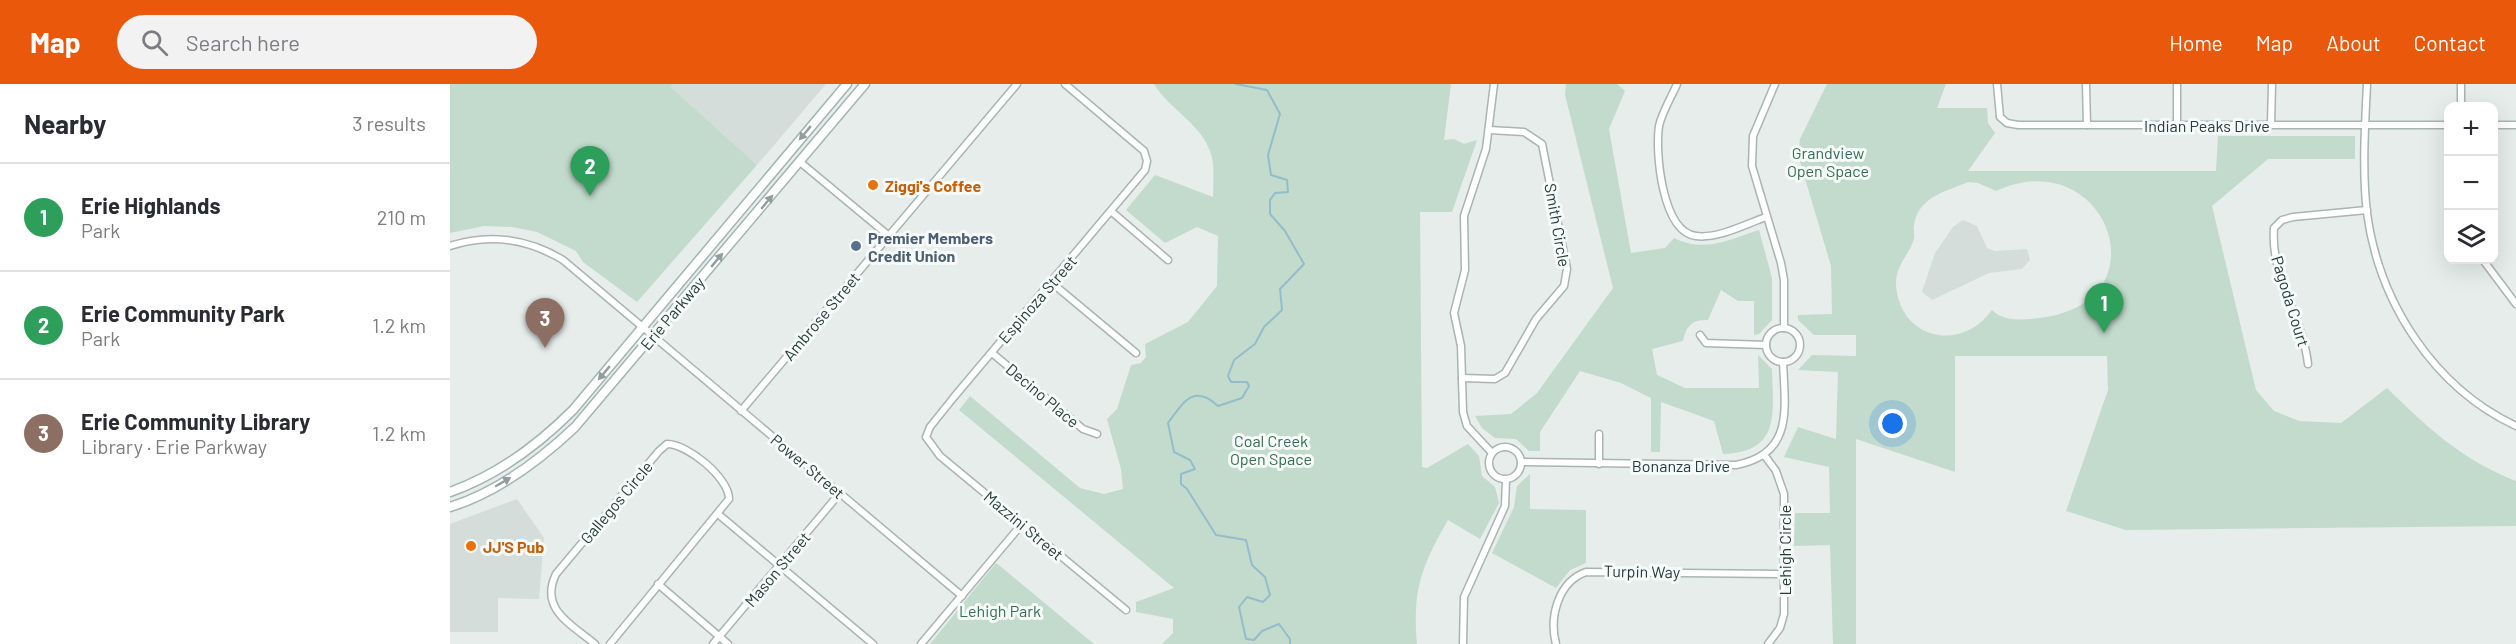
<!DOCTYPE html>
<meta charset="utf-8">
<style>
:root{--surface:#fff;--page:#f2f2f3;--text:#2b2b33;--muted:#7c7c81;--line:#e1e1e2;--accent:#ea580c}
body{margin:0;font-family:Barlow,sans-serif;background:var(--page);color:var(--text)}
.controls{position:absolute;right:18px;top:18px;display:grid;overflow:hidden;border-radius:12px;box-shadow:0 6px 24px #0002}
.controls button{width:54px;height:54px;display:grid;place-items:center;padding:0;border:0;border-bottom:2px solid var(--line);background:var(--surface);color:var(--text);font:30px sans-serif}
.you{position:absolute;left:1443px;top:340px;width:21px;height:21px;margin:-15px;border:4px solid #fff;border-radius:50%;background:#1a73e8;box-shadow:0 0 0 9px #1a73e833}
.badge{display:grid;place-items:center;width:39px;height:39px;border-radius:50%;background:var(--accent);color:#fff;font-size:20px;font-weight:700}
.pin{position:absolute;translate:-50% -50px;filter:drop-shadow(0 2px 3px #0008)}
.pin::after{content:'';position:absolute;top:32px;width:21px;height:18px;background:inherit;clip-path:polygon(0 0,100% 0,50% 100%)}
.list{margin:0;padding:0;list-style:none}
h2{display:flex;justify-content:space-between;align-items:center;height:78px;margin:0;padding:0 24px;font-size:26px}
h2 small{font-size:20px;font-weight:400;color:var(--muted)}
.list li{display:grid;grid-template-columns:39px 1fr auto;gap:18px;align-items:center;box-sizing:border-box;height:108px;padding:0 24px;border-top:2px solid var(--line)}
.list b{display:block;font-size:22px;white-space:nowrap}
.list p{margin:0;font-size:20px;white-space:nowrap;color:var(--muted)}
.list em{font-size:20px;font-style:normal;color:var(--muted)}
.icon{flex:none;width:33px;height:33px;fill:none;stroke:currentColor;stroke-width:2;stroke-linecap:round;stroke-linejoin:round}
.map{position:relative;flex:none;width:2066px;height:560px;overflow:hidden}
header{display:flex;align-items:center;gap:36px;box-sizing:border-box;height:84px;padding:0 30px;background:var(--accent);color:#fff}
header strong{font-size:28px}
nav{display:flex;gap:33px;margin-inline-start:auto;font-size:21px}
.search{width:420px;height:54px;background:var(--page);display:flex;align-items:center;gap:15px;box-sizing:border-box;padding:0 21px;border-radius:33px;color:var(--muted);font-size:22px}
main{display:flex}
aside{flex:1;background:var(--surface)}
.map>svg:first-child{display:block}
</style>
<header>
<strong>Map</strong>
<div class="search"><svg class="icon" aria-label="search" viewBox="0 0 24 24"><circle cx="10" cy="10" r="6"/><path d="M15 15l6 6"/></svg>Search here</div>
<nav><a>Home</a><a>Map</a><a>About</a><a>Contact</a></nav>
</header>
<main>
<aside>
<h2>Nearby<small>3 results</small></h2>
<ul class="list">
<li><span class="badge" style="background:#2e9e5b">1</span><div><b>Erie Highlands</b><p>Park</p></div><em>210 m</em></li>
<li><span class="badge" style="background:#2e9e5b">2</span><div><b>Erie Community Park</b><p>Park</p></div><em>1.2 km</em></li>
<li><span class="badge" style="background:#8d6e63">3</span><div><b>Erie Community Library</b><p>Library · Erie Parkway</p></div><em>1.2 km</em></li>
</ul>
</aside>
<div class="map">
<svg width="2066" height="560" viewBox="0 0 2066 560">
<rect width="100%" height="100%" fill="#e6edeb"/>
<g fill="#d4ddda">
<path d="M223,0h153l-69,81 -86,-78z"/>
<path d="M1513,136l14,6 10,22 8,3 32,-2 3,11 -8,9 -33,4 -57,27 -10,-8 13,-39 18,-26z"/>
<path d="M67,415l27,39 -5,61 -41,-1v34h-48v-108z"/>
</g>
<g fill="#c2dbcc" fill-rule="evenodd">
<path d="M0,0h223l-2,3 86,78 -120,137 -54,-40 -7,-11 -39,-19 -25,-5 -28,-1 -34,7z"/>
<path d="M704,0h297l-7,56 10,-1 10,5 13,-4 -25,72h-32l2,255 5,1 41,-24 11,12 3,20 13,11 4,16 -19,36 -32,-19c-26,45 -36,70 -31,124h-255l11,-11v-14l-37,-7v-10l38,-14 -215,-178 11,-14 110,92 24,6 19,-5 -2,-20 -14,-50 10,-10 14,-44 10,-2 5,-6 -1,-13 43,-22 29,-36 1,-50 -21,-9 -32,16 -39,-33 29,-35 58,22c0,-13 2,-31 -2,-43 -8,-29 -42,-45 -57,-70z"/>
<path d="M1116,0h51l8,7 -16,38 22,124 34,-5 9,-10c31,15 53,2 85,-8l13,48v42l-13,14 -5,1v-34h-16l-17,-11 -13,30c-16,-1 -22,6 -25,21l-31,8 5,26 28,13h74l-1,-33 14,14c1,44 9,83 -49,85l-9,-33 -53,-19 -1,50h-9v-54l-30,-15 -41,-12 -40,61v19h-11l-13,-12 -21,-1 -13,-10 -7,-12 36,-2 26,-21 76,-105 -48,-193z"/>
<path d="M1377,0h119l-9,24h50l1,15 7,10 -27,38h248l2,-35h137v23h-87l-56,47 44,184 18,21 25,10 42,2 46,-35c41,40 75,72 129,93v45l-390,4 -60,-19 42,-121 -1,-34h-152v116l-99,-33v205h-23l-3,-99 -36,1 1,-33h35l-1,-46 -45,-10 14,-30 38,12 2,-67 -40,-2 14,-15 44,1v-21h-42l-16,-15v-5l34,-1 -1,-48 -33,-111 2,-16zM1518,98l10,1 18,8c111,-51 171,113 43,127 -15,2 -36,4 -47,-8 -30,43 -92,30 -96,-25 -1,-19 14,-32 18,-46 1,-5 -1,-10 0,-14 4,-28 31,-33 54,-43z"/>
<path d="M1080,390v35l56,1v53l-16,7 -14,18 -64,-35 22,-46 3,-21z"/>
<path d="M546,479l4,3 94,78h-164z"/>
</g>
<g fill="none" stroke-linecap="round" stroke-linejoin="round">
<path stroke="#95bccb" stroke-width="2" d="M786,0l31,6 13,24 -12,41 3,20 16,5 1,12 -13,1 -5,7v14l15,17 19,33 -24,25 2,21 -18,17 -9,17 -21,16 -6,16 3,6h16l2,4 -7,12 -24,8c-25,-23 -35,-3 -50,17l6,29 16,8 5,9 -14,5v10l6,5 29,46 30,5 6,25 13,12 5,18 -7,7 -16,-5 -8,10 7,32 8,1 8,-9 17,-7 11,15v5"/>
<defs>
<g id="minor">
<path d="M615,0l79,67 3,10 -2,9 -191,227 -24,30 -4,10 14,19 186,154"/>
<path d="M1227,0c-6,14 -15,28 -18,42 -4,26 3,106 37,110 22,3 50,-12 70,-19"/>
<path d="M1325,0l-22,52 -1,30 29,97 3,17v48"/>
<path d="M1547,0l3,33 7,6 11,2h430"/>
<path d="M1636,0l1,41"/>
<path d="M1917,0c-2,42 -5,87 0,129 12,89 66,174 149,213"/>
<path d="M2011,22v-22"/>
<path d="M1727,40v-40"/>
<path d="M1821,41l1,-41"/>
<path d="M2044,41h22"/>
<path d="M350,78l89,74"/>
<path d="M662,128l56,48"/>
<path d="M0,162c39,-13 78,-7 113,14l399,336"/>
<path d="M2033,176l33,44"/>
<path d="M602,199l84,70"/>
<circle cx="1333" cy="261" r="17"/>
<path d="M1250,251l6,8 60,2"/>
<path d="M542,269l91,76 14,5"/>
<path d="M1858,280c-5,-46 -38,-87 -34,-136l8,-8 11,-3 74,-7"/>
<path d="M1012,294l33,1 10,-6 31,-54 28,-33 3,-17 -25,-125 -18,-12 -35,-2"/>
<path d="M291,327l276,-327"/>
<circle cx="1055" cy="379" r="16"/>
<path d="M1042,369l-25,-27 -4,-14 -2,-66 -7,-33 11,-43 -1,-54 22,-67 8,-65"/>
<path d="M1315,372l11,15 8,23v120l-4,14 -12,16"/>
<path d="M1071,378l215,3c58,-11 49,-56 47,-103"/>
<path d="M1149,380v-30"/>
<path d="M268,430l155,130"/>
<path d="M208,500l70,60"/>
<path d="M145,560c-24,-20 -56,-35 -39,-70l103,-123 8,-7c21,0 62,34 62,55l-119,145"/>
<path d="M263,560l127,-151"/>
<path d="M471,560l101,-120"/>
<path d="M1013,560l1,-47 41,-91 1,-27"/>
<path d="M1106,560c-7,-27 2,-62 30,-72l198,2"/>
</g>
<g id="secondary">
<path d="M0,408c48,-17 88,-47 123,-82l274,-326"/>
<path d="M0,423c48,-15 89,-46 125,-80l290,-343"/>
</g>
</defs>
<use href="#minor" stroke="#a9b5b2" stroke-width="9"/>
<use href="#secondary" stroke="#a2b5b1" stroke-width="11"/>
<use href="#minor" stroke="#fff" stroke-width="6"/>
<use href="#secondary" stroke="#fff" stroke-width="8"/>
</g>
<defs><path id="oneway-solid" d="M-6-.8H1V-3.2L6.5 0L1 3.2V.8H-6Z" transform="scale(1.5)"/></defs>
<g fill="#939e9c">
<use href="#oneway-solid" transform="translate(355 49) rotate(130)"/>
<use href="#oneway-solid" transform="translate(317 118) rotate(-50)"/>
<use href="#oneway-solid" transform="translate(267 176) rotate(-50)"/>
<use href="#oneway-solid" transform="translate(154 289) rotate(130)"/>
<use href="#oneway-solid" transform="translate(53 398) rotate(-30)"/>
</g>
<g fill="#e8710a" stroke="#f6faf9" stroke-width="2">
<circle cx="423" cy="101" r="6"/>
<circle cx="21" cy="462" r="6"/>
</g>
<circle fill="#5c6f8a" stroke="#f6faf9" stroke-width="2" cx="406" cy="162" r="6"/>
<g text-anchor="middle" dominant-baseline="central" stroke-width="6" stroke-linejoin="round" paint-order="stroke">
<g font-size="16" fill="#273d3a" stroke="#f6faf9">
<text x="1757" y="41">Indian Peaks Drive</text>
<text transform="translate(1108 141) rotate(80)">Smith Circle</text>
<text transform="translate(587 215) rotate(-49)">Espinoza Street</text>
<text transform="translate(1841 217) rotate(73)">Pagoda Court</text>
<text transform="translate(222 229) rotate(-50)">Erie Parkway</text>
<text transform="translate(371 232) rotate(-50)">Ambrose Street</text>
<text transform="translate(593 311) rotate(40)">Decino Place</text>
<text x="1231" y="381">Bonanza Drive</text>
<text transform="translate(358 382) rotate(40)">Power Street</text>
<text transform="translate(166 418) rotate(-50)">Gallegos Circle</text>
<text transform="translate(574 441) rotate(40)">Mazzini Street</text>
<text transform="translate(1334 466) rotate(-90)">Lehigh Circle</text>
<text transform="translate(327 485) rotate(-50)">Mason Street</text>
<text transform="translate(1192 487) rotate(1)">Turpin Way</text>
</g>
<g font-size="16" fill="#357054" stroke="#f6faf9">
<text x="1378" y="68">Grandview<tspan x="1378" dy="18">Open Space</tspan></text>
<text x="821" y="356">Coal Creek<tspan x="821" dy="18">Open Space</tspan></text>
<text x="550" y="526">Lehigh Park</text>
</g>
<g font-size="16" font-weight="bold" fill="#c56008" stroke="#f6faf9" text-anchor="start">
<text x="435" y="101">Ziggi's Coffee</text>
<text x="33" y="462">JJ'S Pub</text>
</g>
<g font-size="16" font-weight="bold" fill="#4e5e75" stroke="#f6faf9" text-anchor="start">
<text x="418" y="153">Premier Members<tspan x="418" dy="18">Credit Union</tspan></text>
</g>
</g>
</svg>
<div class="controls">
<button>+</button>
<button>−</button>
<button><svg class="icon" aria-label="layers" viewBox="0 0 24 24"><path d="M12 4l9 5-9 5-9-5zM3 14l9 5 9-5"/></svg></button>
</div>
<div class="you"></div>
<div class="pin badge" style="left:1654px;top:249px;background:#2e9e5b">1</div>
<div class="pin badge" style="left:140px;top:112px;background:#2e9e5b">2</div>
<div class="pin badge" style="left:95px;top:264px;background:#8d6e63">3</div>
</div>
</main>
